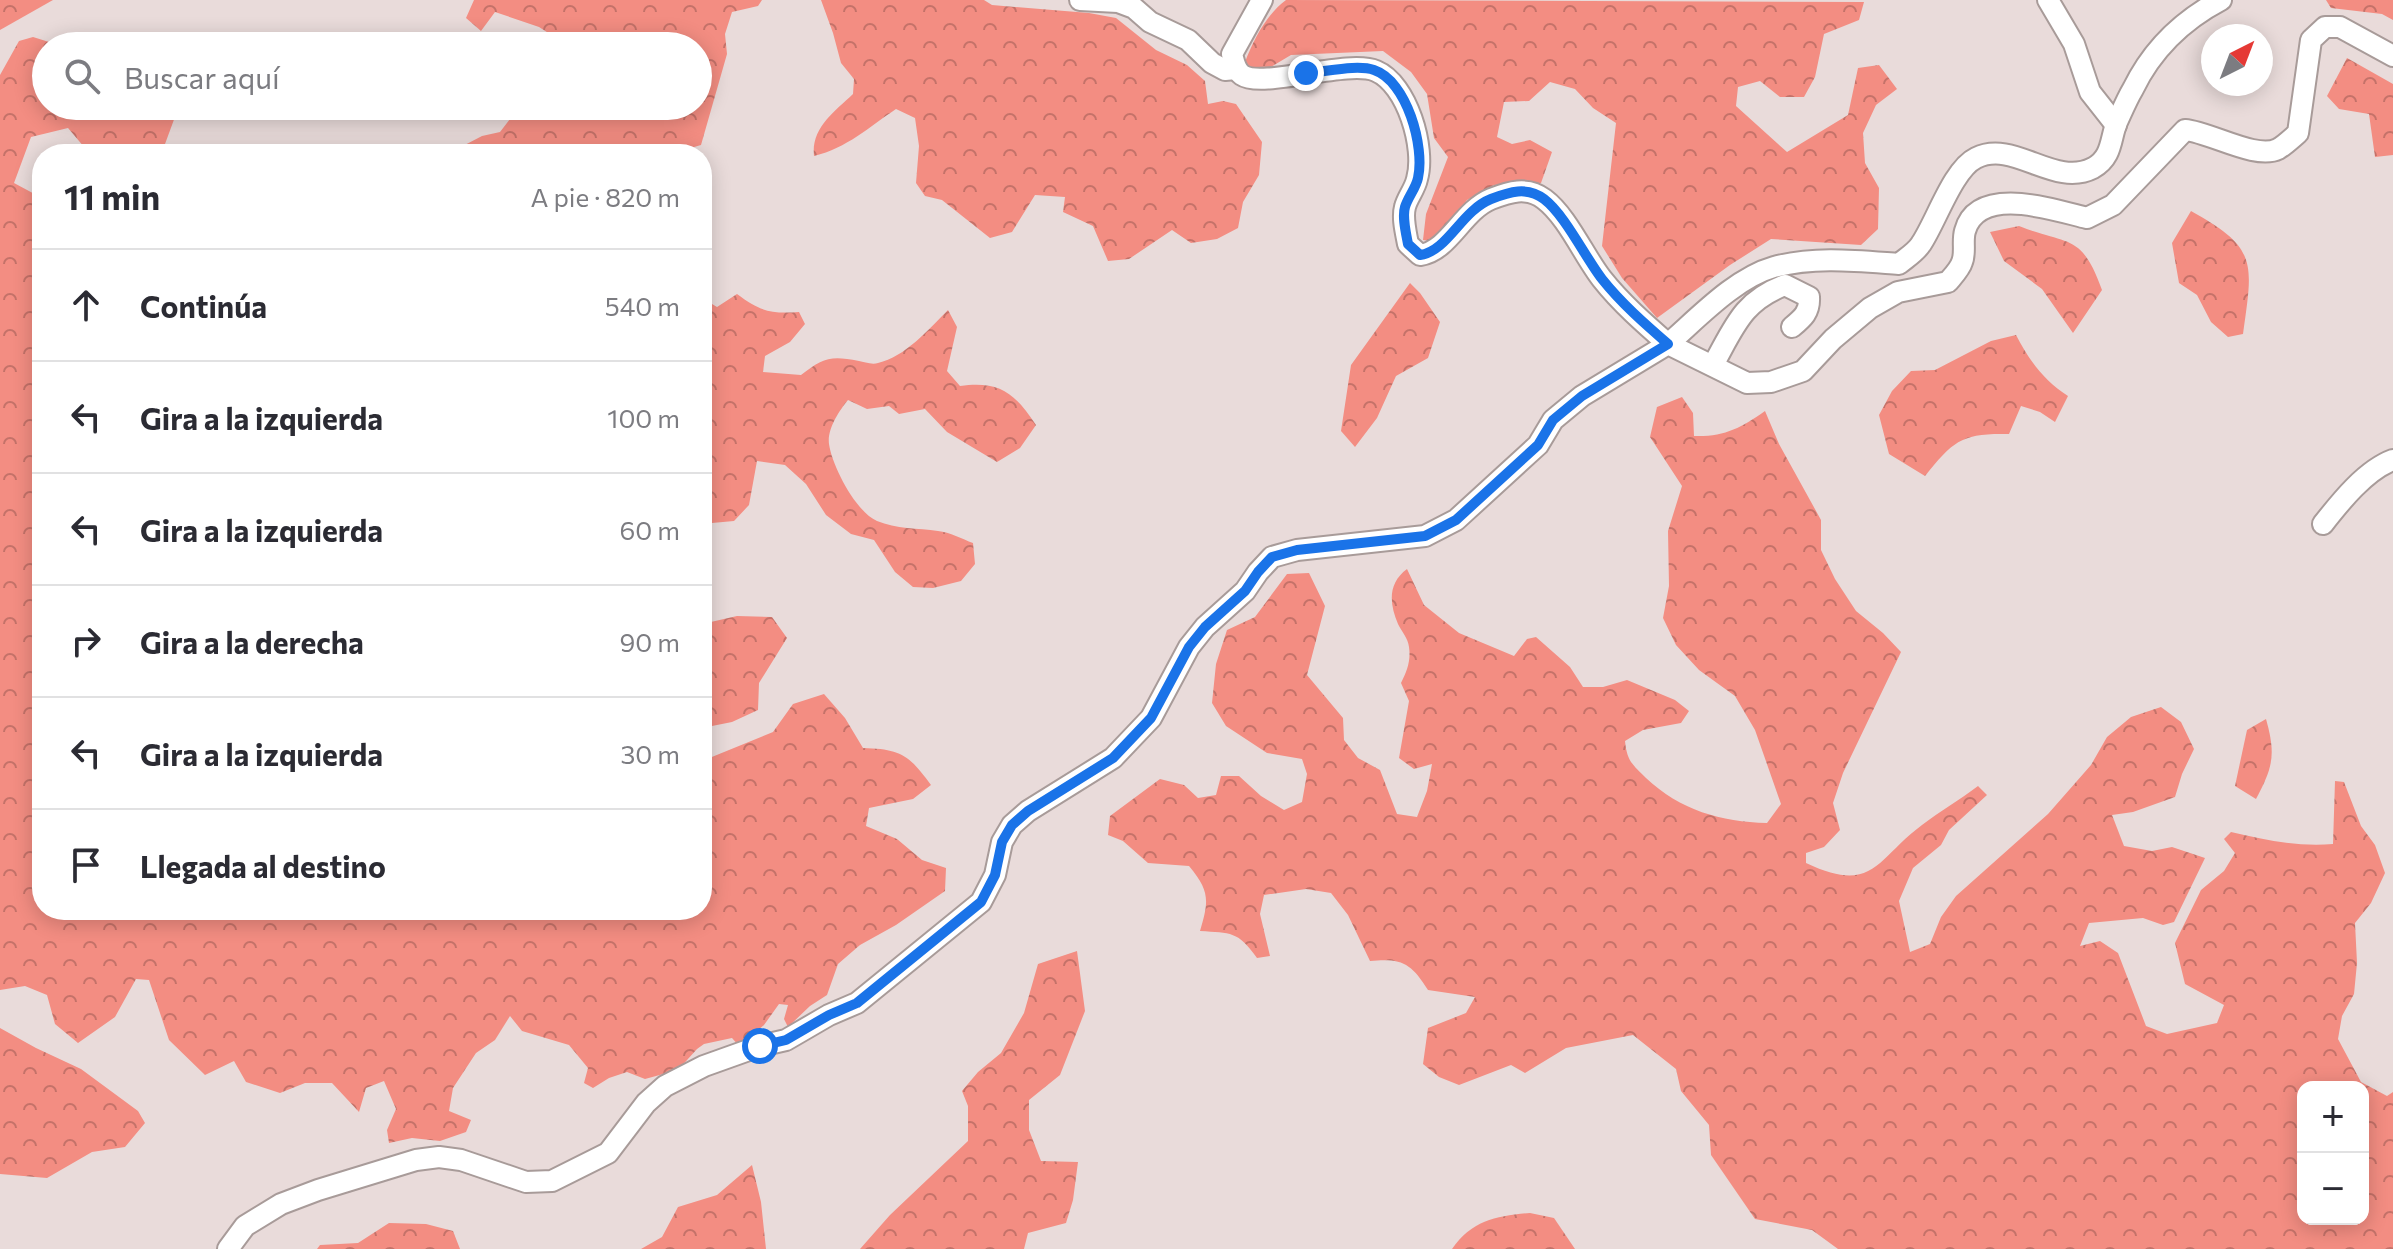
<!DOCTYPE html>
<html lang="es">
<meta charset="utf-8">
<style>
:root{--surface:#fff;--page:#f2f2f3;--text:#2b2b33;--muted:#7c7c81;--line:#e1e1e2}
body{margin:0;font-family:Commissioner,sans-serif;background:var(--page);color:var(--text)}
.controls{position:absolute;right:24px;bottom:24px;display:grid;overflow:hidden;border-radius:16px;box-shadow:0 4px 20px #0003}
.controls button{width:72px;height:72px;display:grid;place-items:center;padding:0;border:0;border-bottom:2px solid var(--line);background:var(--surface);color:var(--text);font:40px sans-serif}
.compass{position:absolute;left:2201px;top:24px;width:72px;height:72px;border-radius:50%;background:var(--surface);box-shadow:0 4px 20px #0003;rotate:42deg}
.stop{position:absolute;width:24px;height:24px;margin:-18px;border:6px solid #1a73e8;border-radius:50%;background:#fff}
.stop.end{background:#1a73e8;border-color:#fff;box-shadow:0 2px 8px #0008}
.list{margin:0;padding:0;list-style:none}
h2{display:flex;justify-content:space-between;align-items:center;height:104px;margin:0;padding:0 32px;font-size:34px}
h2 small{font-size:26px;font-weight:400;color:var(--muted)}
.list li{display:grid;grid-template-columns:52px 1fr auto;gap:24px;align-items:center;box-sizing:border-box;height:112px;padding:0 32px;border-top:2px solid var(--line)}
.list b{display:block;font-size:30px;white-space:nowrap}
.list em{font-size:26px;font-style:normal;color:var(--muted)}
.icon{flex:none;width:44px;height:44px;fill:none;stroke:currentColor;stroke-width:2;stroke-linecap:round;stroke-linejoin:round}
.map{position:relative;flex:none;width:2393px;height:1249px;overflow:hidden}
.search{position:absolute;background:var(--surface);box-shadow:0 4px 20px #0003;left:32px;top:32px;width:680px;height:88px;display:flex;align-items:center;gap:20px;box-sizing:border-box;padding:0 28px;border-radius:44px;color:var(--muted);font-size:30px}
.panel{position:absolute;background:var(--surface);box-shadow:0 4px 20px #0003;left:32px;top:144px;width:680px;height:776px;border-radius:32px}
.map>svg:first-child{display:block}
</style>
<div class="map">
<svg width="2393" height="1249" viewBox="0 0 2393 1249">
<defs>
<pattern id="forest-crowns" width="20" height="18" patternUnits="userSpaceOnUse" patternTransform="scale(2)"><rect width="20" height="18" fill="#f38d82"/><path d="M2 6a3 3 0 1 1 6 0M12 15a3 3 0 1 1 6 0" fill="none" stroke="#c47269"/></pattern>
</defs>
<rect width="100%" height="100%" fill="#e9dbda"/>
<g fill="url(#forest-crowns)" fill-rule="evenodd">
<path d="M0,0h53l-53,30z"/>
<path d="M474,0h288l-4,6 -26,6 -7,22 2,20 -26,91 -24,7 -24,2h-196v-5l25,-13 18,-4 20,-26h178v-60h-135l1,-3 -25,-16 -44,-15 -14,19 -15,-13z"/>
<path d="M821,0h163l8,5 97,8 27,5 40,32 31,15 18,16 3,23 15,-3 13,3 26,38 -3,33 -16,27 -5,26 -21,11 -26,4 -19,-13 -43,29 -21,2 -15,-35 -30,-14 2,-15 -30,-2 -23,37 -22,6 -48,-38 -17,-4 -9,-13 3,-37 -4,-28 -19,-9c-27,18 -49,39 -82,47 -3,-28 20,-44 39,-62l1,-15 -13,-16 -8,-30z"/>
<path d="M1286,0l578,2 -5,18 -35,14 -9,43 -11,20h-24l-20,-16 -22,6 -2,19 51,46 61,-37 10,-47 21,-3 18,24 -21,16 -13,28 2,30 14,25 -1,41 -17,16 -90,-6 -41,26 -73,53 -35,-40 -20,-32 14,-123 -23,-15 -18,-19 -25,-7 -21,19 -25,1 -7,35 15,7 18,-4 22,12 -11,31 -47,2 -27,15 -30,42 -14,-2 3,-26 22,-57 -14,-19 -7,-44 -16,-22 -28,-21 -92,4 -25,15 -14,1 -7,-9c9,-23 21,-47 41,-62z"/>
<path d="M2326,0h67v20l-11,-6 -51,-6z"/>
<path d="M33,37l29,9h-16v60h81l5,8 29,-4 3,-4h15l-14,38 -9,10h-66l-22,-26 -37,9 -17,46 28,15v46l-4,19 4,4v145l-4,22 4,1v475h660v-149l71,-29 20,-28 31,-10 21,24 18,30c38,1 46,7 68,37l-18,14 -44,9 -3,18 31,13 25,21 24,8 -1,23 -49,34 -36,20 -22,19 -11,31 -17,11 -22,21 -4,-8 4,-14 -9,-1 -15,21 -25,21 -7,-8 -28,6 -7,5 -19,21 -33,9 -18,-7 -18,6 -16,10 -9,-5 4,-15 -19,-23 -47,-14 -12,-15 -15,24 -19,13 -23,35 -4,23 22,9 -5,12 -26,9 -28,-3 -23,5 -2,-13 9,-21 -12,-28 -18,7 -7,24 -27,-29h-27l-25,10 -34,-11 -12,-21 -29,14 -36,-35 -20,-60 -13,-1 -21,38 -37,26 -23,-19 -8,-29 -22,-9 -25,4v-915l19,-34z"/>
<path d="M2347,58l46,26v71l-18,2 -6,-43 -30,-5 -12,-13z"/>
<path d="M2191,211c67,37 62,51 52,123l-15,3 -17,-15 -14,-27 -18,-12 -7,-40z"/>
<path d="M2019,226c50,20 62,6 83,64l-29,43 -31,-44 -38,-28 -14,-29z"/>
<path d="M1410,283l10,10 20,29 -12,36 -32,18 -19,42 -22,29 -14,-16 10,-66z"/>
<path d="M737,294c23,17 33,20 62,18l6,12 -15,18 -25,14 -2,16 38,3c22,-17 29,-20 58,-14 5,1 13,4 19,2 27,-6 51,-34 70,-53l9,17 -10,44 13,15c39,-5 54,6 76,39l-16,23 -23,14 -50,-30 -22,-23 -26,5 -10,-8 -22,3 -19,-9c-9,11 -21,29 -19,44 3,22 27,68 48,77 19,8 41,7 61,10 12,1 24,8 35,12l2,21 -14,17 -28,7 -20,-1 -18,-15 -21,-32 -23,-6 -25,-19 -20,-31 -21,-19 -28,-4 -8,44 -15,16 -22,2 -10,-31v-194l15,9z"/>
<path d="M2016,335c13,25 28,46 52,61l-13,26 -15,-10 -19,-6 -12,28c-47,-1 -55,6 -84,42l-36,-22 -10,-39 13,-24 19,-20 24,-1 56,-29z"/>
<path d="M1682,397l11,16 1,23c30,1 47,-8 71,-25l14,33 42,76v30l14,29 21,32 27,22 18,19 -58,121 -10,30 7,27 -16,17 -18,6v10c68,32 70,-4 116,-38 18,-14 38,-25 56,-39l9,9 -38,35 -8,15 -28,23 -14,33 11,51 20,-8 11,-27 15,-21 92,-82 43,-49 16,-28 24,-20 30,-10 20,15 13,27 -12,25 -7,23 -42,15 -21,3 12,31 28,5 20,-4 33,11 -31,64 -11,3 -20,-7 -54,5 -9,23 20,-5 18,12 28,73 21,8 50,-11 7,-18 -39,-21 -10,-41 26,-53 23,-19 11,-18 -11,-14 7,-7c34,8 67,15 102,12l2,-63 9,1 17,44 14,19 10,28 -14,30 -16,20 2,40 -3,31 -12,22 -4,23 23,43 26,14 6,-4v157h-555l-26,-19 -57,-11 -44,-64 -2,-30 -28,-34 -5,-22 -43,-34 -67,13 -41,25 -14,-8 -52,20 -20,-8 -16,-13 5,-36 38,-15 9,-16 -47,-7c-17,-27 -26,-32 -58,-29l-22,-46 -17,-22 -25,-4 -42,6 -4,19 10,42 -13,2c-19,-27 -26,-25 -57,-27 9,-30 10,-40 -11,-65l-41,-3 -25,-22 -15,-6 2,-19 50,-37 24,6 14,13 18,-3 5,-19h18l22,20 23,14 18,-8 5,-28 -5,-15 -35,-6 -41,-27 -14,-23 4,-39 11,-34 28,-13 32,-43 22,-1 16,33 -18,69 36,43 1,22 14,18 22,12 17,44 20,3 10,-26 5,-27 -18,5 -15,-11 10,-57 -8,-18c6,-12 10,-22 8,-36 -1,-9 -7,-15 -11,-23 -9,-21 -10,-41 9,-55l17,36 35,28 55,23 13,-17 9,-2 34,30 13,20h20l24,-7 48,20 14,11 -8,12 -38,7 -18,11c2,20 7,23 21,37 34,32 75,44 121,45l14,-19 -26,-74 -20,-34 -36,-26 -23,-25 -13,-27 6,-32 -1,-55 14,-45 -32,-49 7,-30zM2303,1087h60v132h-60z"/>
<path d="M737,616l35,1 15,21 -28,45 -1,27 -26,12 -30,6v-104z"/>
<path d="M2266,719c10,36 7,48 -10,80l-21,-13 12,-56z"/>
<path d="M1077,951l8,60 -25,64 -31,25v30l12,31 37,1 -5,38 -7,23 -38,10 -4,16h-164l30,-34 78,-74v-35l-6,-15 16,-19 23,-19 23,-40 14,-49z"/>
<path d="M0,1028l36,20 45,21 57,42 7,12 -20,24 -33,5 -45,26 -47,-4z"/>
<path d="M752,1165l9,37 5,47h-125l21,-12 16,-30 39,-12z"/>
<path d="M1530,1213l24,5 21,31h-123c20,-29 45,-33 78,-36z"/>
<path d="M389,1223l37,1 27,7 7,18h-143l3,-4 38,-2z"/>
</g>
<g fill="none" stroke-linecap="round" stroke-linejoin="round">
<defs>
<g id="minor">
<path d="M1080,0l38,2 16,6 16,14 38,18 24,23 13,7 11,-1"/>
<path d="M1262,0l-30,54c2,7 3,16 10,21 20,14 106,-16 134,-4 31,13 50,77 41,108 -2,10 -10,19 -12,28 -3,11 1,26 3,37l12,11c29,-4 42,-44 71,-56 18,-7 36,-13 53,0 23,17 40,57 58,80 19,24 43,45 66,65 30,-26 67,-66 106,-77 41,-11 84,-6 125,-3 7,-6 17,-12 22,-20 15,-22 32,-75 55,-86 38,-19 78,30 117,10 20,-11 17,-30 24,-46 5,-11 10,-23 16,-33 19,-39 50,-69 88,-89"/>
<path d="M2048,0l26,44 16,48 26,33"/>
<path d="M1713,365c21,-37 29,-64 72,-80l24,12c1,15 -6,21 -17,30"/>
<path d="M2323,524c18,-23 43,-54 70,-64"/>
<path d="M228,1249l17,-23 36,-22 37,-14 98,-30 23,-3 22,3 65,22 26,-1 56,-28 38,-50 19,-17 39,-20 56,-20 26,-6 43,-25 28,-12 124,-101 14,-27 7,-33 10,-17 16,-14 85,-53 38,-40 38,-71 16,-20 40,-36 13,-19 14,-15 25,-7 128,-14 31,-16 82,-75 15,-25 29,-24 86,-52 79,39 24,-1 32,-11 30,-32 37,-31 28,-16 50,-10c4,-5 12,-13 14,-20 4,-9 0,-21 3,-31 13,-47 89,-21 122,-13l26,-13 72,-75c25,2 71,30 93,19 7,-4 14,-11 20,-16l13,-93 14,-13h15l53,29"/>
</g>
</defs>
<use href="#minor" stroke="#a89b99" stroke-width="24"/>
<use href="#minor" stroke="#fff" stroke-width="20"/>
</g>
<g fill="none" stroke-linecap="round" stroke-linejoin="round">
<path stroke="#1a73e8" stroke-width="10" d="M760,1046l26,-6 43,-25 28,-12 124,-101 14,-27 7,-33 10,-17 16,-14 85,-53 38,-40 38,-71 16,-20 40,-36 13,-19 14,-15 25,-7 128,-14 31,-16 82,-75 15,-25 29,-24 86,-52c-23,-20 -47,-41 -66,-65 -17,-22 -37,-64 -58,-80 -17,-13 -35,-7 -53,0 -30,12 -43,52 -71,56l-12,-11c-2,-11 -6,-27 -3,-37 3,-10 11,-19 13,-29 7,-31 -11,-97 -44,-108 -17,-6 -49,2 -68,3"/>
</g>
</svg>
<div class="controls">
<button>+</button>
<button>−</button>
</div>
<svg class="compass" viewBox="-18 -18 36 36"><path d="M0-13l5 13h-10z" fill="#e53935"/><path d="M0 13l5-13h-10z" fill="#7c7c81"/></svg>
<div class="stop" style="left:760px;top:1046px"></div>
<div class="stop end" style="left:1306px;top:73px"></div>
<div class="search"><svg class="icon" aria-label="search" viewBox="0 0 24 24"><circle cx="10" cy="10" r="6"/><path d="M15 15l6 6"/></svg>Buscar aquí</div>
<section class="panel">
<h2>11 min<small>A pie · 820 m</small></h2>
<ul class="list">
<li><svg class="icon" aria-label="ahead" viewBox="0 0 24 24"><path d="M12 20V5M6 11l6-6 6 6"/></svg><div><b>Continúa</b></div><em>540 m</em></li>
<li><svg class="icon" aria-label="left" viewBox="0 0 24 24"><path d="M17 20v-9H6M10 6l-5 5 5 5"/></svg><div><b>Gira a la izquierda</b></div><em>100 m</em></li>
<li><svg class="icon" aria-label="left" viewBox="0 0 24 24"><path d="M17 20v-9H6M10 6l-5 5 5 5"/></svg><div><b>Gira a la izquierda</b></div><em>60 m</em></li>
<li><svg class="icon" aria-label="right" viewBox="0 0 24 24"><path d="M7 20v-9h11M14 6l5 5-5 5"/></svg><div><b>Gira a la derecha</b></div><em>90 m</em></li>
<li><svg class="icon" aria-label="left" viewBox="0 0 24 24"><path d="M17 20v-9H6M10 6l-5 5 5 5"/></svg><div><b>Gira a la izquierda</b></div><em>30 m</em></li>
<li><svg class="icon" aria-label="arrive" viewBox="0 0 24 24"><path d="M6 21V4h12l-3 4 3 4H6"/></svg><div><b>Llegada al destino</b></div></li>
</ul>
</section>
</div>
